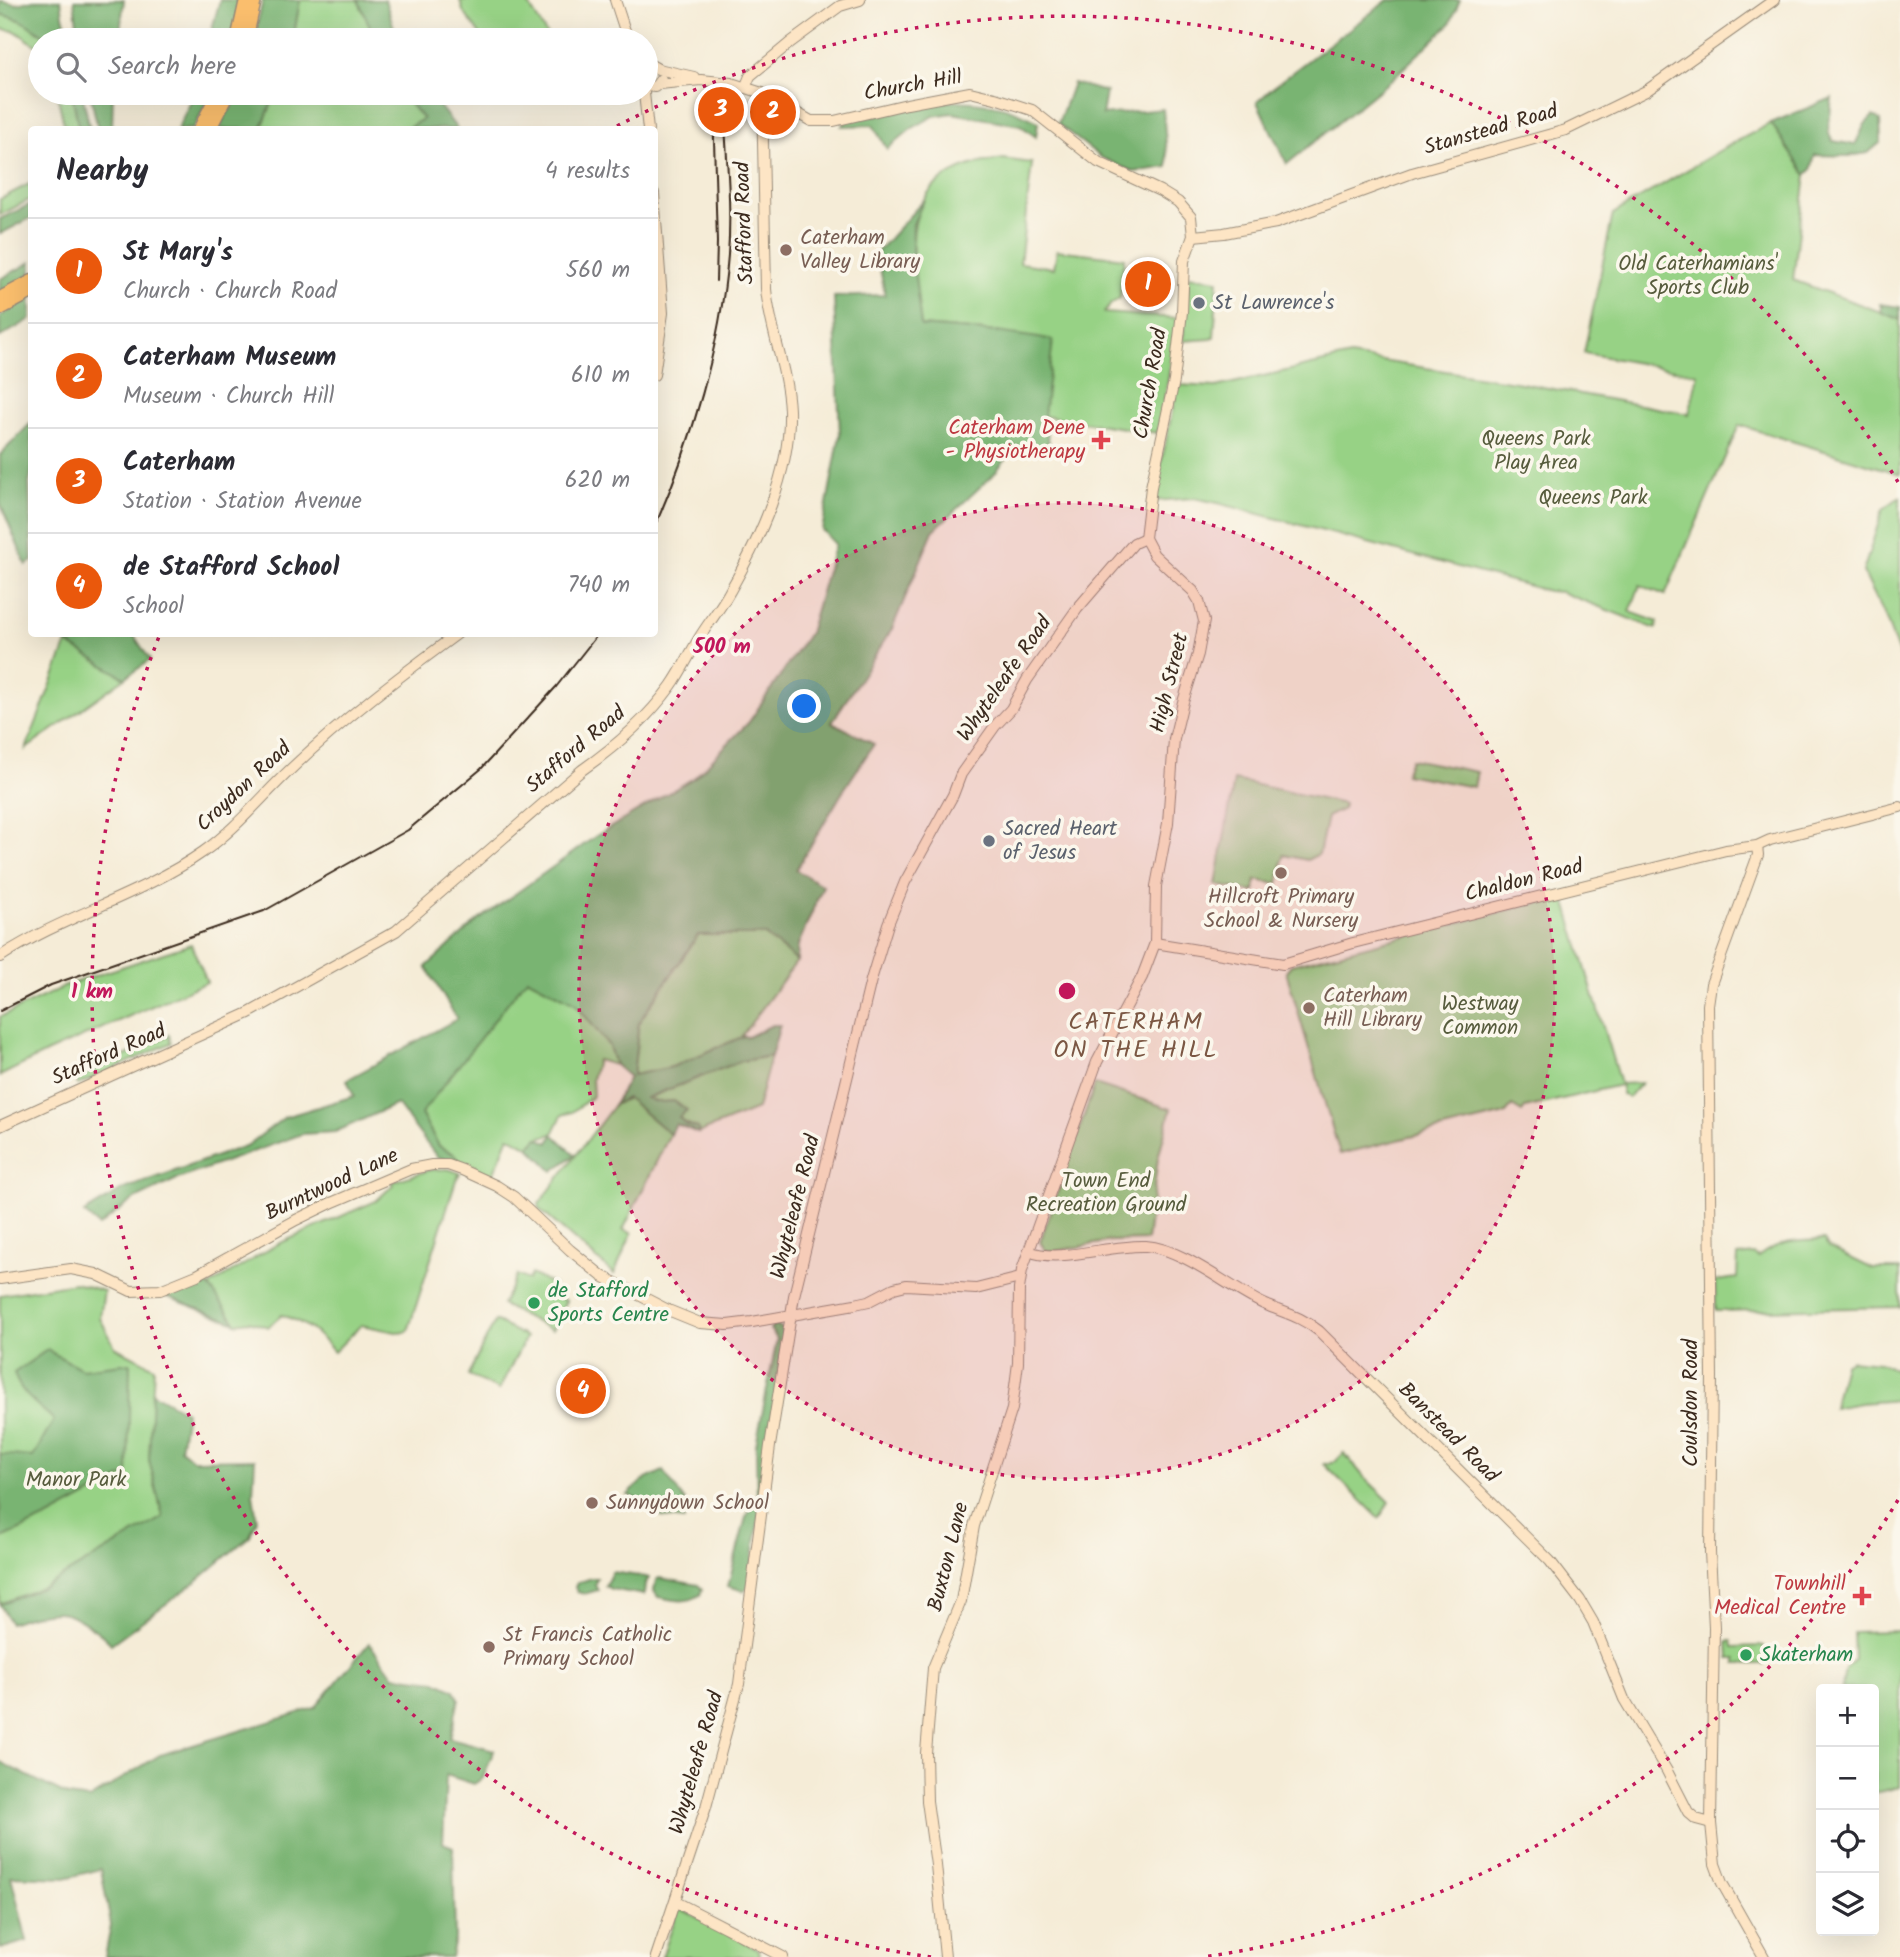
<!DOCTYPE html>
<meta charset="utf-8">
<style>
:root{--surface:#fff;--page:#f7f7f7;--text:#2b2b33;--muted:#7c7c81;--line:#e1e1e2;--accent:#ea580c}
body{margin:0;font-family:Kalam,sans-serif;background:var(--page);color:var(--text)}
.controls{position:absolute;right:21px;bottom:21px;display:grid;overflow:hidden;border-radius:7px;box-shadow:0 7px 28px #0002}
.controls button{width:63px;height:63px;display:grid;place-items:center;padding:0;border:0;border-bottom:2px solid var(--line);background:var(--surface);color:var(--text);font:35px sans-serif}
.you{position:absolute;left:805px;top:707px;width:24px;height:24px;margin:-18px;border:5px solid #fff;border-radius:50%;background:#1a73e8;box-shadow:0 0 0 10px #1a73e833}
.badge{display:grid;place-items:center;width:46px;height:46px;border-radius:50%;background:var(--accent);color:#fff;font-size:23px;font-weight:700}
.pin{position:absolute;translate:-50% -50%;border:4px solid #fff;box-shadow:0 2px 7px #0006}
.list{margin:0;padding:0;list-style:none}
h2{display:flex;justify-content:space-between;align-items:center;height:91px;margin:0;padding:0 28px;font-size:30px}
h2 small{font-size:23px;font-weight:400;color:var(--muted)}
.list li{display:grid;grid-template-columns:46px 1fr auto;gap:21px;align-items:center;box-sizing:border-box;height:105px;padding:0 28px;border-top:2px solid var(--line)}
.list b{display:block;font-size:26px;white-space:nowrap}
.list p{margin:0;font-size:23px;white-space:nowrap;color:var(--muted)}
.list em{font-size:23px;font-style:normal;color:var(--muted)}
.icon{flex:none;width:38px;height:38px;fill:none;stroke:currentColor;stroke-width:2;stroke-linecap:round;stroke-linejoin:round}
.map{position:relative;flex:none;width:1900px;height:1957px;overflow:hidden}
.search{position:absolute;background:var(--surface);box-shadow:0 7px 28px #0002;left:28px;top:28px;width:630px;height:77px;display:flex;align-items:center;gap:18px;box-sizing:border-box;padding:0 24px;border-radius:38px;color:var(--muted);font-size:26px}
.panel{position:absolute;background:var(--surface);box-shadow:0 7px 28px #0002;left:28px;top:126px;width:630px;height:511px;border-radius:7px}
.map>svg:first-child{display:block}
</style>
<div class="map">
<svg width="1900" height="1957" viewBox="0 0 1900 1957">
<rect width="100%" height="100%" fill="#fbf7ec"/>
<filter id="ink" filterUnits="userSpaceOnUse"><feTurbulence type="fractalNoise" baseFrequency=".0143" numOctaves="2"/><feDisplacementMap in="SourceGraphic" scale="14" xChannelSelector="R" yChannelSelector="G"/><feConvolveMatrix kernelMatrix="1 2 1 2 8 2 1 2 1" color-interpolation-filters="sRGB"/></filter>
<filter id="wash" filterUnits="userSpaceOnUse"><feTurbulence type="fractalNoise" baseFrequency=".00686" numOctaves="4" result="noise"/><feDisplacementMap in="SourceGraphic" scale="28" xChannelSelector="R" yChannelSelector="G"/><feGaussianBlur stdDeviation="1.57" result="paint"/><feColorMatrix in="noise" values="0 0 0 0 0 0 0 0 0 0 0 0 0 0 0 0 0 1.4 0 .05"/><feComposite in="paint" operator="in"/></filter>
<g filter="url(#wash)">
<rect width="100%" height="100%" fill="#f5ecd7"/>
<g fill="#97d285" stroke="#697e52" stroke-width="2">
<path d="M300,0h58l18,40h-83z"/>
<path d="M460,0h66l24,40h-66l-21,-29z"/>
<path d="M0,14l20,6 32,20h-12v8l-25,-17 -15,-2z"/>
<path d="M57,93h15l7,36h-14z"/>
<path d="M276,93h125l22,26 -17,10 -145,1z"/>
<path d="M1771,123l35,52 -13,105 107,39v155l-161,-49 -74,170 -25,-10 -10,27 28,10 -2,7 -95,-37 -13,-1 -330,-88 -24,-5 -41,3 25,-116 38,2 134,-31 171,27 168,31 9,-40 -114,-21 29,-139 111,-66z"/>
<path d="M1003,159l29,4 -12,100 34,5 3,-18 67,8 -4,40 -9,6 -7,9 73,5 -9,62 -10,53 -115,-17 -46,-84 -76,-6c-7,-62 -29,-136 50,-161 10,-3 22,-4 32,-6z"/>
<path d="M31,183v16l-31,16v-16z"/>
<path d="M1189,276l29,4 -4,57 -3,2 -28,2z"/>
<path d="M1900,497v160l-16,-43 -21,-42 20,-63z"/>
<path d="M67,643l58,35 -99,71z"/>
<path d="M1411,759l66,13 -3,15 -69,-13z"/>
<path d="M1234,780l110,24 -1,5 -16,8 -8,37 -12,6 -23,-5 -6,29 -22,-4 -2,12 -38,-7z"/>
<path d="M1564,896l56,188 21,-1 -13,15 -6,-4 -2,-9 -95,23 -3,4 -10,-6 -7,8 -165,40 -54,-183 5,-6z"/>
<path d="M698,935h67l32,26 -57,77 -68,29 -39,9 6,-54z"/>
<path d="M191,944l16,38 -159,70 -48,24v-59l70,-33z"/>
<path d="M527,978l48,25 34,43 6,19 -18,-5 -5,19 1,17 -21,16 -10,3 -9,19 -15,4 -9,9 -20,-11 -17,42 -29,-13 -9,-11 -15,-8 -18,-32z"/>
<path d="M169,1035l2,8 -93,42 -2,-6z"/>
<path d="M771,1056l-14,53 -59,24v-5c-20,-5 -33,-23 -53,-29l96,-38z"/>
<path d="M1095,1084l76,25 -13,49 -11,82 -36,1 -60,11 -6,-2 -5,-8z"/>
<path d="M627,1097l43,37 -47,96 9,3 -18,41 -75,-65v-5l75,-99z"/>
<path d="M448,1169l12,4 -4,7 -48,151 -7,2 -40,-8 -27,27c-17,-20 -27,-28 -52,-37l-14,12 -19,-6 -13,2 -27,-37 67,-41 100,-44 17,-16 -2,-3 39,-12z"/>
<path d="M1824,1240l4,7 45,22h27v38l-184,4 -1,-30 22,-3 1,-22 16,-2 4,3c21,-17 39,-16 66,-17z"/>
<path d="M531,1274l23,11 -4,8 16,8 -14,29 -50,-25 15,-30 11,5z"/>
<path d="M75,1283l29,8 -4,27 15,29 39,20 -5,93 14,57 -119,70 -44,17v-309z"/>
<path d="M495,1321l31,16 -27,53 -31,-15z"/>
<path d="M1851,1360l28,3 21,8v29l-40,3 -27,5 11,-44z"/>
<path d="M1344,1453l20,24 26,25 -11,16 -55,-54 12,-3z"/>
<path d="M1900,1631v156l-26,6v-104h-32l3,-19 9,-10 -1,-28z"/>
<path d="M1728,1641h4l1,6 31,-1v18h-28v-5h-7z"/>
<path d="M679,1908l79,41 2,4 -1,4h-97z"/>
</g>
<g fill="#79b472" stroke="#5a6f48" stroke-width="2">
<path d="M34,0h27l2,15 7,25h-18l-32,-20 -20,-6v-13l17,3z"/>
<path d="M74,0h50l-5,40h-40z"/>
<path d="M220,0h21l-9,40h-23z"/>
<path d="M263,0h37l-7,40h-40z"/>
<path d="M358,0h27l13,40h-22z"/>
<path d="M1388,0h72l-10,24 -59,56 -104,84 -30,-62 21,-19z"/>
<path d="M1073,83l33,9 -4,23 61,-6 5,58 -34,5 -32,-14 -44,-34z"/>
<path d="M72,93h10l8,36h-11z"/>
<path d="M90,93h23l-1,36h-14z"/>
<path d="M195,93h18l-20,36 -16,1z"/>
<path d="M238,93h38l-15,36h-43z"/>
<path d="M401,93h28l28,36h-51l17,-10z"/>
<path d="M1832,98l-4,34 5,9 22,4 10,-21 8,-8 7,4 1,22 -13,11 -19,3 -34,-1 -4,15 -5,5 -35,-52z"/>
<path d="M946,101c35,0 61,4 92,21l-2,15 -16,-12 -68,-12 -18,3 -23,13 -24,20 -14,-24 -31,1 4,-5z"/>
<path d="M924,200l-11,24 -1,27 9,75 76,6 56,8 -9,76 6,32 -36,-1 -19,26 -62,58 -41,98 -60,93 42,22 -29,44 -49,82 27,16 -25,59 -1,16 -32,-26h-67l-59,87 -6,53 39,-8 72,-31 4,1 24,-12h8l-9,31 -30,5 -95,37 10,4 18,-1 13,9 -8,7 6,7 13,4v5l-22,-9 -6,10 -43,-36 -13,7 15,-28 -14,-12 -6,-19 -34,-43 -48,-25 -106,136 18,32 15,8 9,11 -26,-8 -40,-53 -62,28 -33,2 -127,46 -42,20 -34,26 -15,-13 40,-24 124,-44 37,-28 69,-21 -7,-16 110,-61 -31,-52 50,-45 120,-86 99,-59 54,-55 60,-89 26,-89 -13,-14 18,-95 -6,-138 51,-2 -8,-43z"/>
<path d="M31,204v14l-31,16v-15z"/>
<path d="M31,262v13l-31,17v-13z"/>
<path d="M31,298v21l-31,18v-21z"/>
<path d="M1880,304l20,3v12l-18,-6z"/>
<path d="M31,423l1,46 -3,14 3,78 -6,4 -26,-62v-48z"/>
<path d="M65,634h68l17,26 -25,18 -58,-35z"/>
<path d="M553,1134l22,21 -22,16 -24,-24 9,-9 11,5z"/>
<path d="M199,1282l10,4 27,37 -71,-27z"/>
<path d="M775,1324l10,6 -36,257 -5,4 -16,-5 18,-69 11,-22 -1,-50 21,-106 -7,-10z"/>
<path d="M47,1350l35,19 48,-6 -2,111 -79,43 -49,22v-85l33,3 21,-37c-16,-15 -34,-26 -40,-47z"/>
<path d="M152,1393l34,19 -6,37 14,11 61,-1 -2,35 4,26 -7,16 -58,49 -81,59c-8,-10 -34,-28 -46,-31 -14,-4 -41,5 -55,10l-10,-19 44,-17 119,-70 -14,-57z"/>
<path d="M663,1471l22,30 -1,19 -23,-3 1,-6 -34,-16 14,-14z"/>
<path d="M612,1572l34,5 3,1 -4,6 -1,11 -33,-6 -6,-3z"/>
<path d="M592,1578h5l-2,6 3,6 -14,4 -7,-2 -2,-5 2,-4z"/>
<path d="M659,1578l39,7 4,4 -2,6c-13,9 -27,5 -42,2l-4,-6 2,-11z"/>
<path d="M369,1643l25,33 42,5 19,9 4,9 -9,39 44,12 -11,28 -9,6 -28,-9 -3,68 10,4 2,92 -4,18h-346l6,-32 -10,-56 -36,9 -54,-2 16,65 -27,8v-187l68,34 21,3 71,-44 155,-47z"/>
</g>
</g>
<g filter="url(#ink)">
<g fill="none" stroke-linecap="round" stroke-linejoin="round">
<defs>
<g id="secondary">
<path d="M615,0l13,40"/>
<path d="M646,62l12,7 36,8"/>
<path d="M659,84l42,-4 30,3 31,10 49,28h23l73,-17 63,-12 25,6 37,12 66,52 62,29 18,11 13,15 2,19 -9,25 -2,51 -8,69 -23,106 -6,51 9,17 39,36 6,10 5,20 -6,33 -15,48 -9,37 -6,84 -12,63 -1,57 -13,34 -45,85 -75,208 -3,19 -1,74 -6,46 -38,117 -13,75 -28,67 -7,85 1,48 9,64 9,92"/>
<path d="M646,86l9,1 6,-8"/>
<path d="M745,88l5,-12 41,-34 49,-36 20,-6"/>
<path d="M644,93l4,37"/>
<path d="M654,193l9,120 -9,62"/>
<path d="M1193,236l31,-3 52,-10 136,-50 154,-43 80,-39 128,-91"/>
<path d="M1757,846l1,9 -47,129 -3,21 4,372 -2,175 4,75 -3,196 4,41 7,19 42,74"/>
<path d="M1155,943l128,21 70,-21 373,-93 31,-4 13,-6 130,-33"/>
<path d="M0,957c64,-42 140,-61 203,-105 34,-24 59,-56 89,-84 51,-49 108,-92 165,-134"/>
<path d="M0,1126l249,-113 147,-82 186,-161c33,-23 65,-51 89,-84 10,-14 18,-31 27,-46 10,-17 23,-32 32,-49 30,-53 61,-119 59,-181 -2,-42 -19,-80 -23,-121l-4,-196"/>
<path d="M1029,1251c29,13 82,-7 117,-5 39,3 84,43 120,59 19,8 36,12 53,26l231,230 30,39 13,22 31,77 43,72 21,41 8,7 15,4"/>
<path d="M0,1279l71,-10 25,5 35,17 29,-1 37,-15 99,-55 35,-17 80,-34 21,-4h16l14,5 35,16 17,11 56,53 32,26 66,34 32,13 27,2 25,-3 103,-18 14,-3 25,-13 12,-3 70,4 44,-11"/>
<path d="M676,1902l107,55"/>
<path d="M656,1957l50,-150 33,-123 31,-238 24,-150 77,-316 17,-56 17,-42 48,-87 8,-21 34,-48 16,-17 16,-29 50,-71 50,-58 7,-8 11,-5"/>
</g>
<g id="highway">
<path d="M237,40l9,-40"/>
<path d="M246,40l9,-40"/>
<path d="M199,130l19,-37"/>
<path d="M209,130l19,-37"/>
<path d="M0,298l32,-17"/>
<path d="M0,309l32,-17"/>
</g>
</defs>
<use href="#secondary" stroke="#988b7a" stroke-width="12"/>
<use href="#highway" stroke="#988b7a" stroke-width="15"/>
<use href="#secondary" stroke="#fde5c5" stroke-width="10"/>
<use href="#highway" stroke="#fabe6d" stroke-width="12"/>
<g stroke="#3b2a1e" stroke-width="2">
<path d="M713,106l4,136 -1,39"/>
<path d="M654,528c37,-83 67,-183 74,-273 4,-50 -2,-101 -4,-150"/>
<path d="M0,1011l51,-26 213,-74 144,-81 73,-61 75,-82 42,-53"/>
</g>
</g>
</g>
<circle cx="1067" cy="991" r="488" fill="#c2185b" fill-opacity=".12"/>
<g fill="none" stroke="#c2185b" stroke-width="3.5" stroke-dasharray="3.5 7">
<circle cx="1067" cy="991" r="488"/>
<path d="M1898 1500A975 975 0 0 1 1203 1957M931 1957A975 975 0 0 1 160 634M617 126A975 975 0 0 1 1898 482"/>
</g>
<g fill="#8d6e63" stroke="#fbf7ec" stroke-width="2.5">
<circle cx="786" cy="250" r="7"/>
<circle cx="1281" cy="873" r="7"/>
<circle cx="1309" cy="1008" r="7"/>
<circle cx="592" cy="1503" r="7"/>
<circle cx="489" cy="1647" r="7"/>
</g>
<g fill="#6b7280" stroke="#fbf7ec" stroke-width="2.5">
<circle cx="1199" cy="303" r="7"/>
<circle cx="989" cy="841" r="7"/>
</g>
<g fill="#e0444e" stroke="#fbf7ec" stroke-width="2.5">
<path d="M1097.5 429.5h7v7h7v7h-7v7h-7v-7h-7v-7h7z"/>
<path d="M1858.5 1585.5h7v7h7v7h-7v7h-7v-7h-7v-7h7z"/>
</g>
<g fill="#2e9e5b" stroke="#fbf7ec" stroke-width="2.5">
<circle cx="534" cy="1303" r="7"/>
<circle cx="1746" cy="1655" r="7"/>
</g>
<g text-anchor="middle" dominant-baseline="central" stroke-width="7" stroke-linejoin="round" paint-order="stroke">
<g font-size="21" fill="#3b2a1e" stroke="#fbf7ec">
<text transform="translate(913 86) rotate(-10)">Church Hill</text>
<text transform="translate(1491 130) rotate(-16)">Stanstead Road</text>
<text transform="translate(745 223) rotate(-92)">Stafford Road</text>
<text transform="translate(1151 384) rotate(-80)">Church Road</text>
<text transform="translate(1005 679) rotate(-55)">Whyteleafe Road</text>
<text transform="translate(1170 683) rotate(-76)">High Street</text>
<text transform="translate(576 750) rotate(-40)">Stafford Road</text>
<text transform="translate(244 787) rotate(-43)">Croydon Road</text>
<text transform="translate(1524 881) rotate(-14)">Chaldon Road</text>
<text transform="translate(109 1055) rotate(-24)">Stafford Road</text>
<text transform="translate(332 1185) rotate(-25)">Burntwood Lane</text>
<text transform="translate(796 1207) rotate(-76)">Whyteleafe Road</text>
<text transform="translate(1691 1403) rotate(-90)">Coulsdon Road</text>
<text transform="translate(1448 1433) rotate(45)">Banstead Road</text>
<text transform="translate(949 1557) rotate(-76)">Buxton Lane</text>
<text transform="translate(697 1763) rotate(-74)">Whyteleafe Road</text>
</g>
<g font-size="21" fill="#785e54" stroke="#fbf7ec" text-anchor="start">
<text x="800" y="238">Caterham<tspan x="800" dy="24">Valley Library</tspan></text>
<text x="1281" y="897" text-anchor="middle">Hillcroft Primary<tspan x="1281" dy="24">School &amp; Nursery</tspan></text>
<text x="1323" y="996">Caterham<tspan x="1323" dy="24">Hill Library</tspan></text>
<text x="606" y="1503">Sunnydown School</text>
<text x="503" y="1635">St Francis Catholic<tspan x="503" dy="24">Primary School</tspan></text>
</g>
<g font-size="21" fill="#575c3d" stroke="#fbf7ec">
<text x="1698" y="264">Old Caterhamians'<tspan x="1698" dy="24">Sports Club</tspan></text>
<text x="1536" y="439">Queens Park<tspan x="1536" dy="24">Play Area</tspan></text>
<text x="1593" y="498">Queens Park</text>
<text x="1480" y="1004">Westway<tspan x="1480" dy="24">Common</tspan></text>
<text x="1106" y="1181">Town End<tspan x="1106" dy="24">Recreation Ground</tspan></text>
<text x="76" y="1480">Manor Park</text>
</g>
<g font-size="21" fill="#5b616d" stroke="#fbf7ec" text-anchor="start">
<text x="1213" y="303">St Lawrence's</text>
<text x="1003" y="829">Sacred Heart<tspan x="1003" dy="24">of Jesus</tspan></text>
</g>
<g font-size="21" fill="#be3a42" stroke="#fbf7ec" text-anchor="end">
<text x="1085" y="428">Caterham Dene<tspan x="1085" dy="24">- Physiotherapy</tspan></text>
<text x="1846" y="1584">Townhill<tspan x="1846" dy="24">Medical Centre</tspan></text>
</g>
<g font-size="21" fill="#27864d" stroke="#fbf7ec" text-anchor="start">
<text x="548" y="1291">de Stafford<tspan x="548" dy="24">Sports Centre</tspan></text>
<text x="1760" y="1655">Skaterham</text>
</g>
<g font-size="24" letter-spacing="2" fill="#7b5743" stroke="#fbf7ec">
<text x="1136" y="1022">CATERHAM<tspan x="1136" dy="28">ON THE HILL</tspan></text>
</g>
</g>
<circle cx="1067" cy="991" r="10" fill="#c2185b" stroke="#fbf7ec" stroke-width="3.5"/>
<g font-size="21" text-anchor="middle" font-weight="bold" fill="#c2185b" stroke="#fbf7ec" stroke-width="7" stroke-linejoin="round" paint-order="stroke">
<text x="722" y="653">500 m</text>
<text x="92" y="998">1 km</text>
</g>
</svg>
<div class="controls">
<button>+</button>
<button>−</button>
<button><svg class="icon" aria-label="locate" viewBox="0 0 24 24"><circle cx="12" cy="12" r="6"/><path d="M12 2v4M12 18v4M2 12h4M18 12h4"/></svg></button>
<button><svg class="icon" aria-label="layers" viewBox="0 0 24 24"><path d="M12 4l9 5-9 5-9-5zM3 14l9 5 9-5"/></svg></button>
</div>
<div class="you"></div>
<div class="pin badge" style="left:1148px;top:284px">1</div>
<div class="pin badge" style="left:773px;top:112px">2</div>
<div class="pin badge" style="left:721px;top:110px">3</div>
<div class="pin badge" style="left:583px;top:1391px">4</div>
<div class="search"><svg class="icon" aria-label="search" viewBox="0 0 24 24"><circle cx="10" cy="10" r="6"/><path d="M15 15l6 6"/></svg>Search here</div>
<section class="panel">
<h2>Nearby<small>4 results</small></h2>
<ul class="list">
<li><span class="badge">1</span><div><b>St Mary's</b><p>Church · Church Road</p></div><em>560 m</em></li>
<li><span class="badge">2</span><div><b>Caterham Museum</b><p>Museum · Church Hill</p></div><em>610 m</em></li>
<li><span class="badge">3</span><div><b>Caterham</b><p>Station · Station Avenue</p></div><em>620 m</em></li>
<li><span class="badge">4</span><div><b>de Stafford School</b><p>School</p></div><em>740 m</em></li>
</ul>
</section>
</div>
